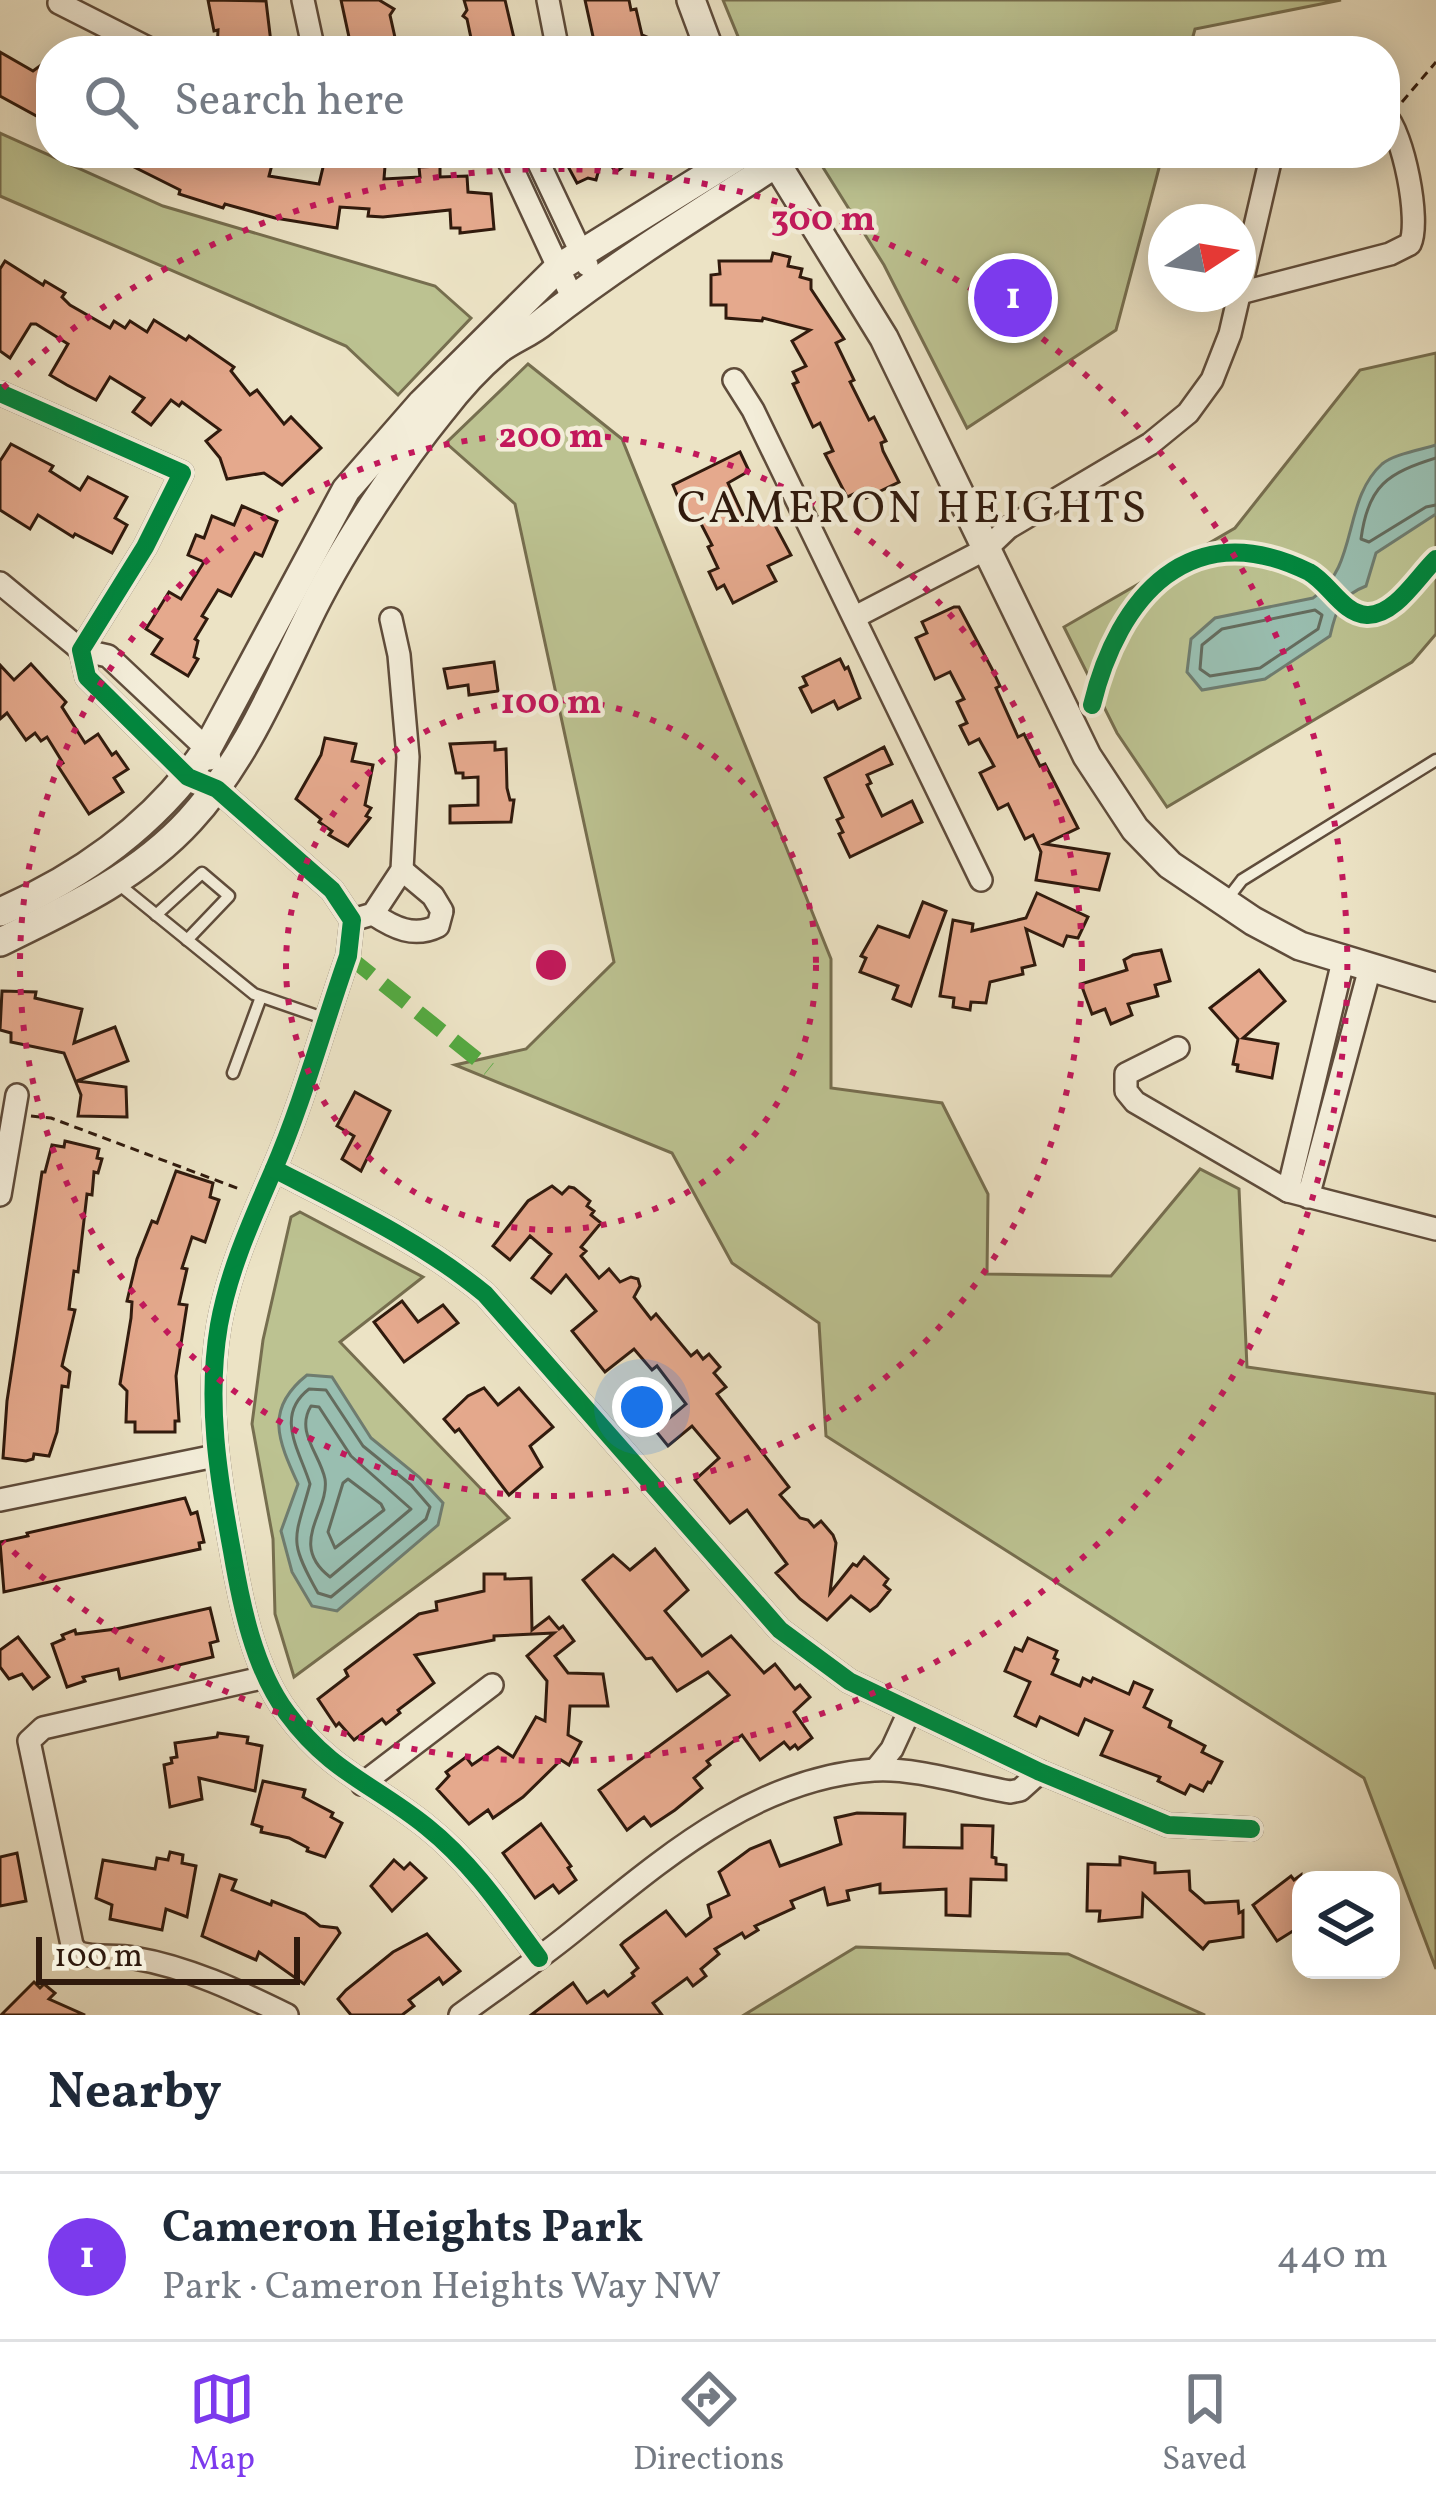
<!DOCTYPE html>
<meta charset="utf-8">
<style>
:root{--surface:#fff;--page:#f6f6f7;--text:#1f2937;--muted:#747a83;--line:#e0e1e3;--accent:#7c3aed}
body{margin:0;font-family:Vollkorn,serif;background:var(--page);color:var(--text)}
.controls{position:absolute;right:36px;bottom:36px;display:grid;overflow:hidden;border-radius:24px;box-shadow:0 6px 30px #0003}
.controls button{width:108px;height:108px;display:grid;place-items:center;padding:0;border:0;border-bottom:3px solid var(--line);background:var(--surface);color:var(--text);font:60px sans-serif}
.compass{position:absolute;left:1148px;top:204px;width:108px;height:108px;border-radius:50%;background:var(--surface);box-shadow:0 6px 30px #0003;rotate:78deg}
.scale{position:absolute;left:36px;bottom:30px;width:264px;box-sizing:border-box;padding-left:12px;border:6px solid #301a0d;border-top:0;font-size:33px;line-height:42px;white-space:nowrap;color:#301a0d;-webkit-text-stroke:9px #f3edd9;paint-order:stroke}
.you{position:absolute;left:642px;top:1407px;width:42px;height:42px;margin:-30px;border:9px solid #fff;border-radius:50%;background:#1a73e8;box-shadow:0 0 0 18px #1a73e833}
.badge{display:grid;place-items:center;width:78px;height:78px;border-radius:50%;background:var(--accent);color:#fff;font-size:39px;font-weight:700}
.pin{position:absolute;translate:-50% -50%;border:6px solid #fff;box-shadow:0 3px 12px #0006}
.list{margin:0;padding:0;list-style:none}
h2{display:flex;justify-content:space-between;align-items:center;height:156px;margin:0;padding:0 48px;font-size:51px}
h2 small{font-size:39px;font-weight:400;color:var(--muted)}
.list li{display:grid;grid-template-columns:78px 1fr auto;gap:36px;align-items:center;box-sizing:border-box;height:168px;padding:0 48px;border-top:3px solid var(--line)}
.list b{display:block;font-size:45px;white-space:nowrap}
.list p{margin:0;font-size:39px;white-space:nowrap;color:var(--muted)}
.list em{font-size:39px;font-style:normal;color:var(--muted)}
.icon{flex:none;width:66px;height:66px;fill:none;stroke:currentColor;stroke-width:2;stroke-linecap:round;stroke-linejoin:round}
.map{position:relative;flex:none;width:1436px;height:2015px;overflow:hidden}
.search{position:absolute;background:var(--surface);box-shadow:0 6px 30px #0003;left:36px;right:36px;top:36px;height:132px;display:flex;align-items:center;gap:30px;box-sizing:border-box;padding:0 42px;border-radius:48px;color:var(--muted);font-size:45px}
.sheet{height:324px;background:var(--surface)}
nav{display:flex;justify-content:space-around;align-items:center;box-sizing:border-box;height:168px;border-top:3px solid var(--line);background:var(--surface);font-size:33px;color:var(--muted)}
nav a{display:grid;justify-items:center;gap:6px}
nav .on{color:var(--accent)}
.map>svg:first-child{display:block}
</style>
<div class="map">
<svg width="1436" height="2015" viewBox="0 0 1436 2015">
<rect width="100%" height="100%" fill="#ece3c5"/>
<filter id="stains"><feTurbulence type="fractalNoise" baseFrequency=".00167" numOctaves="4"/><feColorMatrix values="0 0 0 0 .2 0 0 0 0 .09 0 0 0 0 .02 0 0 0 .5 -.17"/></filter>
<radialGradient id="worn" r=".72"><stop offset=".6" stop-color="#630" stop-opacity="0"/><stop offset="1" stop-color="#630" stop-opacity=".3"/></radialGradient>
<g fill="#bcc291" stroke="#766e4f" stroke-width="3">
<path d="M723,0h618l-146,29 -6,22h-445z"/>
<path d="M0,133l163,73 272,80 36,32 -73,77 -52,-49 -346,-150z"/>
<path d="M814,153h349l-47,177 -149,98 -83,-163z"/>
<path d="M1436,353v281l-24,28 -245,145 -50,-74 -53,-106 171,-99 125,-158z"/>
<path d="M528,364l94,75 209,520v129l111,15 46,91 -1,80 124,2 89,-107 39,20 8,178 189,27v575l-72,-191 -538,-342 -7,-113 -87,-60 -60,-110 -217,-88 71,-16 88,-87 -99,-458 -69,-61z"/>
<path d="M300,1212l123,65 -83,65 169,176 -215,159 -19,-63 -2,-75 -21,-115 11,-84 28,-123z"/>
<path d="M856,1947l212,7 137,61h-461z"/>
</g>
<g fill="#99beb0" stroke="#6f7c6f" stroke-width="3">
<path d="M1436,445v69l-60,39 -10,33c-26,10 -30,24 -36,50l-65,43 -63,11 -15,-18 4,-33 24,-21 98,-20c46,-31 29,-98 69,-134 12,-10 38,-14 54,-19z"/>
<path d="M307,1375l25,2 39,61 48,39 24,26 -5,22 -101,86 -25,-5 -20,-34 -11,-41 17,-47c-20,-44 -34,-75 9,-109z"/>
</g>
<g fill="none" stroke-linecap="round" stroke-linejoin="round">
<g stroke="#646c5e" stroke-width="3">
<path d="M1436,458c-48,15 -68,27 -75,81l8,3 57,-35 10,-2"/>
<path d="M1315,610l7,5 -4,14 -58,39 -50,8 -10,-7 2,-24 20,-16z"/>
<path d="M309,1389l17,1 37,56 48,39 19,22 -4,12 -95,78 -13,-4c-31,-55 -23,-53 -8,-109 -10,-33 -36,-68 -1,-95z"/>
<path d="M311,1406l8,1 32,49 60,53 -81,68c-43,-33 0,-66 -5,-98 -5,-25 -30,-47 -14,-73z"/>
<path d="M348,1479l33,25 3,6 -49,38 -7,-16 15,-49z"/>
</g>
</g>
<g fill="#e5a98d" stroke="#301a0d" stroke-width="3">
<path d="M208,0l58,1 6,50h-55l1,-21 -4,1z"/>
<path d="M341,0h38l15,9 -4,6 8,36h-46z"/>
<path d="M464,0h41l12,51h-51l6,-8 -5,-24 -4,-3 4,-6z"/>
<path d="M585,0h44l2,10 5,-1 6,26 12,5 -6,11h-42l-3,-12 -9,2z"/>
<path d="M0,52l33,19 18,-13v46l-9,15 -42,-23z"/>
<path d="M106,153h99l13,4 1,-4h56l-6,23 50,8 6,-25 60,7 -1,13 36,-2 -1,-10 21,-1v11l27,-1 1,16 23,2 3,35 -34,4v-5h-9l-1,-18 -67,7 -15,-1 1,-7 -29,-2 -3,21 -62,-10 -50,-14 -2,4 -44,-14 1,-4z"/>
<path d="M576,153h66l-26,19 -13,-17 -7,25 -8,-2 -11,5 -13,-24z"/>
<path d="M773,253l17,4 -2,9 14,3 -2,8 11,3v9l33,50 -8,4 18,37 -4,2 19,38 5,-3 12,24 -5,2 2,8 16,31 -33,16 -4,-8 -15,7 -22,-43 8,-3 -13,-28 -7,4 -20,-43 5,-2 -5,-10 13,-6 -14,-25 18,-11 -47,-12 -1,3 -36,-3v-13h-15v-30l9,-1 -1,-13h52z"/>
<path d="M5,261l38,24 2,-4 20,12 -3,4 8,8 40,23 4,-7 11,7 5,-7 17,11 7,-12 32,20 3,-4 45,31 -3,4 19,24 7,-5 27,34 7,-7 30,31 -39,37 -18,-12 -37,6 -7,-21 -14,-17 14,-11 -38,-28 -3,4 -8,-6 -20,25 -18,-13 11,-14 -34,-21 -14,23 -29,-15 -17,-10 18,-31 -32,-20h-5l-21,34 -10,-7v-82z"/>
<path d="M11,444l42,22 -3,5 30,19 8,-13 39,20 -12,21 12,7 -15,28 -37,-19 -2,3 -35,-22 -8,14 -30,-19v-49z"/>
<path d="M740,452l9,19 -21,12 18,39 23,-8 22,41 -23,11 8,15 -43,22 -9,-18 -7,4 -8,-17 9,-4 -10,-21 4,-2 -14,-27 -7,3 -7,-9 -11,-27z"/>
<path d="M242,506l35,15 -15,35 -7,-3 -24,43 -13,-6 -16,26 5,3 -12,20 3,2 -4,16 4,2 -10,17 -36,-22 10,-15 -16,-10 23,-37 12,7 23,-37 -16,-7 8,-20 8,3 8,-22 22,9z"/>
<path d="M954,607h5l33,62 8,17 -4,2 22,49 6,-3 16,32 5,-2 33,64 -33,16 64,10 -10,36 -63,-10 5,-28 -8,-17 -8,4 -17,-35 -10,5 -18,-36 14,-7 -15,-27 -10,5 -9,-18 7,-3 -10,-21 7,-3 -14,-27 -15,7 -19,-41 11,-5 -5,-11z"/>
<path d="M840,659l5,10 3,-2 12,31 -22,11 -4,-8 -22,11 -12,-24 7,-3 -4,-8z"/>
<path d="M494,662l4,29 -29,4 -1,-10 -20,3 -4,-19z"/>
<path d="M31,664l35,38 -4,5 23,36 13,-9 14,21 4,-3 12,17 -14,9 9,14 -34,22 -31,-48 5,-3 -16,-26 -6,4 -6,-8 -9,7 -19,-27 -7,6v-54l14,15z"/>
<path d="M325,738l31,6 -4,17 21,4 -8,40 6,3 -5,8 4,2 -22,28 -19,-11 3,-4 -13,-9 2,-3 -25,-20 25,-44z"/>
<path d="M495,742v8l11,-1 1,39 3,12h4l-3,22 -61,1v-17l28,-1v-28l-15,1v-5h-7l-6,-29z"/>
<path d="M884,747l8,17 -25,11 4,8 -4,2 15,31 30,-15 10,21 -72,35 -11,-23 4,-2 -6,-12 6,-3 -18,-39z"/>
<path d="M1037,893l51,24 -10,21 -11,-2 -4,10 -37,-17 9,36 -13,3 1,6 -33,8 -4,21 -15,-1 -1,8 -17,-3 1,-9 -14,-2 13,-76 20,4 -1,7 54,-13z"/>
<path d="M923,902l23,9 -35,95 -18,-7 5,-13 -38,-14 6,-14 -5,-2 17,-30 31,11z"/>
<path d="M1161,950l9,31 -15,4 3,11 -30,8 4,11 -21,9 -6,-15 -13,5 -11,-30 46,-14 -3,-10 9,-5z"/>
<path d="M1259,970l26,31 -42,37 35,6 -6,34 -35,-7 1,-6 -5,-1 5,-25 -28,-31z"/>
<path d="M2,991l34,1 -1,6 47,11 -8,34 41,-16 13,34 -51,20 49,6 1,30 -49,-1 3,-21 -17,-42 -53,-11v-9l-11,-3z"/>
<path d="M355,1092l35,19 -29,60 -19,-12 12,-23 -17,-10z"/>
<path d="M65,1141l34,8 -2,9 5,1 -4,14 -4,-1 -2,23 -5,-1 -9,78 -4,-1 -5,38 6,1 -13,56 8,6 -2,15 -6,-1 -5,46 -8,24 -15,-2 -1,5 -7,2 -23,-3 4,-57 35,-229h3l7,-27 12,2z"/>
<path d="M176,1171l37,12 -3,14 9,3 -14,42 -13,-5 -10,31 5,1 -8,35 8,1 -11,71 3,45h-4v11h-40v-10h-9l1,-31 -7,-7 11,-66 1,-16 -5,-1 10,-42 15,-38 5,2z"/>
<path d="M552,1186l10,8 7,-7 5,1 16,13 -3,5 7,5 -3,4 10,8 -20,24 5,4 -5,5 18,22 10,-9 11,13 11,-5 7,2 2,7 -6,11 17,22 5,-5 35,42 6,-5 6,8 6,-5 11,13 -6,6 12,14 -9,7 72,93 -9,8 20,23 8,2 6,7 7,-6 12,14 3,8 -6,50 23,-29 4,2 7,-9 24,22 -4,6 6,5 -13,16 -7,5 -19,-15 -24,24 -27,-21 -24,-26 11,-9 -40,-54 -17,13 -35,-43 24,-22 -27,-32 -24,20 -13,-16 31,-26 -29,-38 -5,4 -18,-21 -29,23 -33,-41 24,-20 -30,-36 -15,18 -19,-15 19,-24 -21,-18 -20,24 -17,-14 35,-45z"/>
<path d="M402,1301l16,21 25,-17 15,18 -54,39 -30,-40z"/>
<path d="M484,1388l14,17 21,-17 34,39 -23,19 12,21 -33,28 -50,-66 -4,3 -11,-13 24,-23z"/>
<path d="M185,1498l6,16 6,-2 7,30 -5,1 1,6 -196,43 -4,-50 28,-6 -1,-3z"/>
<path d="M655,1549l33,41 -23,21 37,45 29,-20 33,37 11,-9 20,25 5,-4 10,12 -16,15 18,26 -14,11 -3,-4 -5,4 -6,-7 -24,18 -18,-25 -35,26 3,4 -16,13 8,10 -27,22 -24,16 -7,-9 -17,13 -28,-40 130,-95 -21,-23 -31,19 -25,-33 -6,1 -63,-79 30,-25 17,15z"/>
<path d="M484,1574h21v5l26,-1 1,52 17,-13 10,12 4,-3 11,15 -19,15 13,17 35,1 5,32h-38l-2,29 13,7 -12,23 -8,-5 -38,37 -30,21 -5,-8 -19,14 -32,-35 12,-13 -3,-4 20,-15 6,8 26,-18 15,10 23,-40 9,4 2,-40 -20,-25 27,-23 -60,3v4l-79,15 19,28 -36,27 2,3 -14,11 -4,-5 -28,21 -15,-17 -3,3 -18,-27 30,-23 -3,-6 74,-56 18,-4 -1,-8 48,-11z"/>
<path d="M210,1608l8,33 -8,2 3,14 -93,22 -2,-10 -35,8 2,4 -18,6 -15,-43 12,-5 -2,-4 13,-5 1,4 40,-5z"/>
<path d="M18,1637l31,40 -16,12 -11,-15 -13,5 -9,-12v-17z"/>
<path d="M1028,1638l29,13 -3,7 4,2 -6,14 28,12 3,-8 8,4 2,-4 36,16 5,-12 18,8 -8,17 27,14 -2,6 36,19 -3,6 20,10 -11,21 -3,-1 -5,9 -13,-6 -5,9 -27,-13 2,-4 -59,-22 11,-24 -27,-12 -7,16 -38,-18 -4,9 -21,-10 15,-34 -25,-11 10,-23 7,3z"/>
<path d="M218,1733l30,4 -1,6 15,3 -7,45 -56,-13 3,21 -32,8 -6,-42 8,-2 -1,-5 6,-1 -2,-14 42,-6z"/>
<path d="M263,1781l42,9 -2,7 30,16 -2,4 11,6 -17,34 -18,-6 1,-3 -19,-10 -28,-6 1,-5 -10,-3z"/>
<path d="M857,1813l48,1 -1,33 58,1v-23l31,1 -1,31 4,1v6l10,1v15l-35,-1 -1,37 -24,-1v-26l-66,4v-9l-33,7 2,9 -21,5 -4,-17 -33,13 3,7 -39,18 3,4 -13,8 -3,-5 -27,16 4,5 -18,15 5,7 -13,10 -6,-8 -34,25 9,12h-131l42,-32 14,20 17,-12 4,5 26,-20 -2,-3 6,-5 -17,-23 3,-3 42,-31 20,25 25,-19 -3,-12 21,-10 -10,-23 31,-23 20,-8 10,25 61,-22 -6,-26z"/>
<path d="M541,1824l30,42 -3,2 8,12 -17,13 -6,-8 -18,13 -32,-45z"/>
<path d="M170,1852l13,3 -1,8 14,3 -9,51 -21,-8 -4,21 -52,-11 2,-14 -16,-7 7,-38 52,9 2,-11 11,2z"/>
<path d="M17,1853l9,48 -26,5v-49z"/>
<path d="M1120,1857l35,6v10l34,-2 1,19 15,13 33,-2 1,12 4,-2v26l-34,5 -6,7 -60,-55 -1,23 -43,4 1,-10h-13l1,-47 32,1z"/>
<path d="M394,1860l10,9 6,-6 16,15 -34,33 -21,-25z"/>
<path d="M220,1875l16,5 -4,10 39,15 1,-4 33,13 15,12 17,2 3,5 -36,51 -45,-32 -3,8 -54,-24z"/>
<path d="M1301,1875v51l-24,15 -24,-36 38,-29 3,4z"/>
<path d="M427,1934l33,37 -17,13 -4,-6 -30,22 5,6 -12,9h-51l-13,-16 8,-9 47,-38z"/>
<path d="M34,1982l6,6 4,-4 11,9 -6,6 36,16h-84z"/>
</g>
<g fill="none" stroke-linecap="round" stroke-linejoin="round">
<defs>
<g id="service">
<path d="M116,882l138,112 72,25"/>
<path d="M1225,902l17,-22 194,-120"/>
<path d="M156,915l46,-42 27,23 -42,44"/>
<path d="M233,1073l28,-76"/>
</g>
<g id="minor">
<path d="M303,0l11,51"/>
<path d="M548,0l10,51"/>
<path d="M59,3l95,48"/>
<path d="M505,153l67,144"/>
<path d="M534,153l53,112"/>
<path d="M1240,293l150,-39 20,-10c11,-23 -7,-112 -25,-129"/>
<path d="M734,380l19,30 228,470"/>
<path d="M0,393l182,80 -37,74 -64,103 6,27 101,100 29,12 115,101 20,30 -4,36c-25,71 -45,146 -75,215 -22,51 -44,99 -54,154 -13,76 -1,151 13,226 9,53 22,118 55,162 44,60 87,71 140,114 45,36 78,85 112,131"/>
<path d="M0,583l81,67 27,6 99,93 3,10"/>
<path d="M855,617l131,-68 22,-21 142,-84 38,-31 24,-33 18,-46 42,-181"/>
<path d="M373,914c21,14 41,24 65,12l4,-15 -9,-15 -31,-26"/>
<path d="M352,920l21,-6 29,-44 6,-113 -9,-102 -8,-36"/>
<path d="M1178,1048l-52,26v17l9,11 153,89 148,38"/>
<path d="M274,1169c72,37 148,73 211,125l295,336 69,51 191,91 128,53 83,4"/>
<path d="M1288,1191l55,-230"/>
<path d="M0,1195l17,-100"/>
<path d="M1308,1197l62,-229"/>
<path d="M0,1500l215,-44"/>
<path d="M266,1677l-223,51 -14,13 43,204 5,7c18,7 38,2 57,6 54,9 104,33 153,57"/>
<path d="M876,1769l16,-20 17,-37"/>
<path d="M362,1784l130,-99"/>
<path d="M460,2015c37,-27 75,-53 111,-82 90,-72 182,-155 303,-163 39,-3 96,15 136,22l10,-2 20,-18"/>
</g>
<g id="tertiary">
<path d="M691,0l19,51"/>
<path d="M770,153l114,185 203,418 48,73 35,36 83,56 47,25 136,41"/>
<path d="M0,912c83,-36 155,-88 207,-163l139,-259 76,-87 136,-135 185,-115"/>
<path d="M0,942c68,-33 138,-65 190,-122 56,-61 87,-139 123,-212 31,-62 85,-144 129,-198 16,-21 35,-42 56,-60 14,-11 32,-17 46,-29 74,-58 154,-107 233,-158"/>
</g>
</defs>
<use href="#service" stroke="#5f4c3b" stroke-width="15"/>
<use href="#minor" stroke="#5f4c3b" stroke-width="26"/>
<use href="#tertiary" stroke="#5f4c3b" stroke-width="32"/>
<g stroke="#301a0d" stroke-width="3" stroke-dasharray="9 6" stroke-linecap="butt">
<path d="M1402,102l34,-40"/>
<path d="M31,1116l20,2 191,72"/>
</g>
<use href="#service" stroke="#f3edd9" stroke-width="10"/>
<use href="#minor" stroke="#f3edd9" stroke-width="21"/>
<use href="#tertiary" stroke="#f3edd9" stroke-width="27"/>
<path stroke="#54a941" stroke-width="15" stroke-dasharray="30 15" stroke-linecap="butt" d="M348,956l141,113"/>
<defs>
<g id="cycleway">
<path d="M0,393l182,80 -37,74 -64,103 6,27 101,100 29,12 115,101 20,30 -4,36c-25,71 -45,146 -75,215 -22,51 -44,99 -54,154 -13,76 -1,151 13,226 9,53 22,118 55,162 44,60 87,71 140,114 45,36 78,85 112,131"/>
<path d="M1092,705c26,-108 98,-192 217,-133 20,11 34,42 58,43 28,1 51,-39 69,-56"/>
<path d="M274,1169c72,37 148,73 211,125l295,336 69,51 191,91 128,53 83,4"/>
</g>
</defs>
<use href="#cycleway" stroke="#f3edd9" stroke-width="26"/>
<use href="#cycleway" stroke="#00873e" stroke-width="18"/>
</g>
<g fill="none" stroke="#c2185b" stroke-width="6" stroke-dasharray="6 12">
<circle cx="551" cy="965" r="265"/>
<circle cx="551" cy="965" r="531"/>
<path d="M3 388A796 796 0 1 1 3 1542"/>
</g>
<g text-anchor="middle" dominant-baseline="central" stroke-width="9" stroke-linejoin="round" paint-order="stroke">
<g font-size="45" letter-spacing="3" fill="#301a0d" stroke="#f3edd9">
<text x="913" y="510">CAMERON HEIGHTS</text>
</g>
</g>
<circle cx="551" cy="965" r="18" fill="#c2185b" stroke="#f3edd9" stroke-width="6"/>
<g font-size="36" text-anchor="middle" font-weight="bold" fill="#c2185b" stroke="#f3edd9" stroke-width="9" stroke-linejoin="round" paint-order="stroke">
<text x="823" y="230">300 m</text>
<text x="551" y="447">200 m</text>
<text x="551" y="713">100 m</text>
</g>
<rect width="100%" height="100%" filter="url(#stains)"/>
<rect width="100%" height="100%" fill="url(#worn)"/>
</svg>
<div class="controls">
<button><svg class="icon" aria-label="layers" viewBox="0 0 24 24"><path d="M12 4l9 5-9 5-9-5zM3 14l9 5 9-5"/></svg></button>
</div>
<svg class="compass" viewBox="-18 -18 36 36"><path d="M0-13l5 13h-10z" fill="#e53935"/><path d="M0 13l5-13h-10z" fill="#747a83"/></svg>
<div class="scale">100 m</div>
<div class="you"></div>
<div class="pin badge" style="left:1013px;top:298px">1</div>
<div class="search"><svg class="icon" aria-label="search" viewBox="0 0 24 24"><circle cx="10" cy="10" r="6"/><path d="M15 15l6 6"/></svg>Search here</div>
</div>
<section class="sheet">
<h2>Nearby<small></small></h2>
<ul class="list">
<li><span class="badge">1</span><div><b>Cameron Heights Park</b><p>Park · Cameron Heights Way NW</p></div><em>440 m</em></li>
</ul>
</section>
<nav>
<a class="on"><svg class="icon" aria-label="map" viewBox="0 0 24 24"><path d="M3 6l6-2 6 2 6-2v14l-6 2-6-2-6 2zM9 4v14M15 6v14"/></svg>Map</a>
<a><svg class="icon" aria-label="directions" viewBox="0 0 24 24"><path d="M12 3l9 9-9 9-9-9zM9 14v-3h6M13 9l2 2-2 2"/></svg>Directions</a>
<a><svg class="icon" aria-label="saved" viewBox="0 0 24 24"><path d="M7 4h10v16l-5-4-5 4z"/></svg>Saved</a>
</nav>
